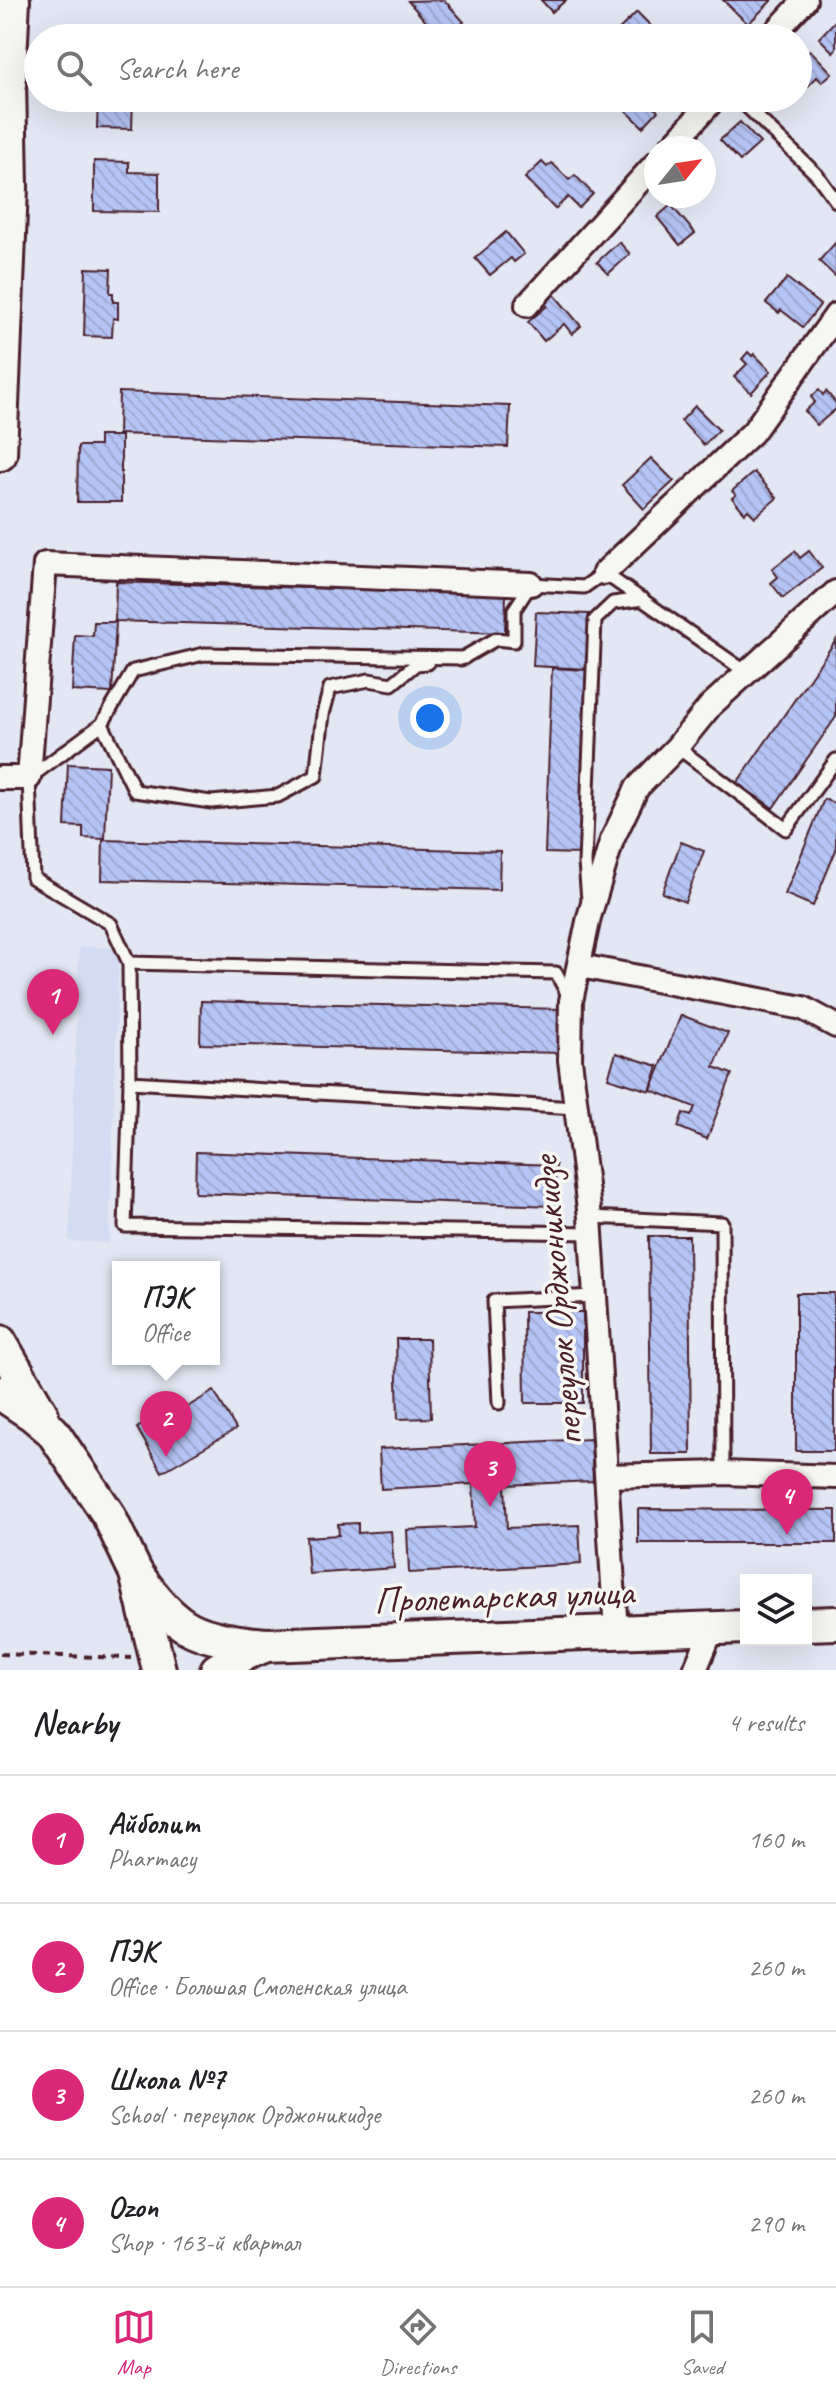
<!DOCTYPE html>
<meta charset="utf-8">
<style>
:root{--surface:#fff;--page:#f2f2f2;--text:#202124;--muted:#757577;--line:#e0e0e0;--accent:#db2777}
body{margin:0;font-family:Caveat,sans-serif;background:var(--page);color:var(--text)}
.controls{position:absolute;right:24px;bottom:24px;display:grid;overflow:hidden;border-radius:0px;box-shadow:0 8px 32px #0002}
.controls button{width:72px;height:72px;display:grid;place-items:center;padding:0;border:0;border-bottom:2px solid var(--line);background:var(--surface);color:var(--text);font:40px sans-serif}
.compass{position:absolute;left:644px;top:136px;width:72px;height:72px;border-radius:50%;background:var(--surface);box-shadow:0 8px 32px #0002;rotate:60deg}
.you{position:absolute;left:430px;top:718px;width:28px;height:28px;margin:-20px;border:6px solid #fff;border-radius:50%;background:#1a73e8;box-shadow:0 0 0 12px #1a73e833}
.badge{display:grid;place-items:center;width:52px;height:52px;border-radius:50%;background:var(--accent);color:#fff;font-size:26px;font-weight:700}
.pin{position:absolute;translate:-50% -66px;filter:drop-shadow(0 2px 4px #0008)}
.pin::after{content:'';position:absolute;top:42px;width:28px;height:24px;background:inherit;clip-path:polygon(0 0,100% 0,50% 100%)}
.popup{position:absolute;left:112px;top:1261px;width:108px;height:104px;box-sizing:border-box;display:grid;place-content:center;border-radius:0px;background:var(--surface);filter:drop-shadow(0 2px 6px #0005);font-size:26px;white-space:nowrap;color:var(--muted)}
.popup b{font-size:30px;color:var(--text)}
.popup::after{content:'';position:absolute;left:50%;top:100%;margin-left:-16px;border:16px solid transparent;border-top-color:var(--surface)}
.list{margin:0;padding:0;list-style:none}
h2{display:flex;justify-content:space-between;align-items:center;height:104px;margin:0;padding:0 32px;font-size:34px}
h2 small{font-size:26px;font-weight:400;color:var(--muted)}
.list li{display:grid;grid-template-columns:52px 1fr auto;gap:24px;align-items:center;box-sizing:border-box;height:128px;padding:0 32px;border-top:2px solid var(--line)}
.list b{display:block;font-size:30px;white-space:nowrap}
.list p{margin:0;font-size:26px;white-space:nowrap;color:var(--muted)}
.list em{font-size:26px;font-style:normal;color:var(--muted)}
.icon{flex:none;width:44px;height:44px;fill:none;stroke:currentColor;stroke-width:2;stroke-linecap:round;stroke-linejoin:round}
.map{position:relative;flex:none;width:836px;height:1670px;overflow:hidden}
.search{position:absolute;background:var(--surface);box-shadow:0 8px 32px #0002;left:24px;right:24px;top:24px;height:88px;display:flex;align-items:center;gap:20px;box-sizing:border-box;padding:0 28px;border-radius:44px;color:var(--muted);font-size:30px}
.sheet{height:616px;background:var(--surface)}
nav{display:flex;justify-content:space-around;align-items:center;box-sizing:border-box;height:112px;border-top:2px solid var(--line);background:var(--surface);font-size:22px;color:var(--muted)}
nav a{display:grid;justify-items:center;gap:4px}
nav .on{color:var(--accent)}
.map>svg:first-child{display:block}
</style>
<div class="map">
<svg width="836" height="1670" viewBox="0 0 836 1670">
<defs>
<pattern id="building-back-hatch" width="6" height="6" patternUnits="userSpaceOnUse" patternTransform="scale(2)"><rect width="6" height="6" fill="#b4c4f4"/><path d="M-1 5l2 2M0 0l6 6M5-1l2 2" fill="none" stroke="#9ca8d1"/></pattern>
</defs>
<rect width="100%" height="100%" fill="#e2e7f3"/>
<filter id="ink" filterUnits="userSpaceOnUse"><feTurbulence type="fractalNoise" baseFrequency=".0125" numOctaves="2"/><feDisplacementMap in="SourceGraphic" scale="16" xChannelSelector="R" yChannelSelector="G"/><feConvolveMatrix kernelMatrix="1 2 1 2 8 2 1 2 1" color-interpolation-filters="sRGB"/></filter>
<g filter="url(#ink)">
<path fill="#d4dcf3" d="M79,947l40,1 -10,295 -40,-2z"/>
<g fill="url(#building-back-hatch)" stroke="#4a1f2b" stroke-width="2">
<path d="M444,0l20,22 -19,16h-5l-32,-37z"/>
<path d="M541,0h25l-14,12z"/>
<path d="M723,0h49l-24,24z"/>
<path d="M637,12l26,26h-53z"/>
<path d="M836,20v29l-3,3 -14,-14z"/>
<path d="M803,50l3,4 4,-4 22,23 -10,9 -5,-5 -19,19v-41z"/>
<path d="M98,98h35l-1,31 -35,-1z"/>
<path d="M613,98h32l13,13 -15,16z"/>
<path d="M740,122l20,21 -20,18 -20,-21z"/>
<path d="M94,161l35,1v10l30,1v39l-65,-1z"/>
<path d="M542,162l5,5 5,-4 17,17 6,-5 18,19 -14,14 -11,-11 -13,12 -30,-31z"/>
<path d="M671,205l24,28 -15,12 -23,-28z"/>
<path d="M506,232l18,22 -10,8 -3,-4 -21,17 -15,-17z"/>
<path d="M619,242l11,12 -22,20 -11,-12z"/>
<path d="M836,242v35l-17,-16z"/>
<path d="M86,268l25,1 -1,24h3v9h5v17l-5,-1 -1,19 -28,-1z"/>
<path d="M787,278l33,27 -17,22 -22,-17 -2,3 -13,-10z"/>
<path d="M552,292l29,34 -9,8 -8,-10 -20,17 -16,-19 19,-16 -5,-6z"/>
<path d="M748,352l4,4 2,-2 17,17 -20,22 -17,-16 13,-13 -5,-5z"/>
<path d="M819,390l4,5 3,-4 10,12v6l-19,16 -12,-14 10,-9 -4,-5z"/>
<path d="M119,392l391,14 -2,41 -390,-13z"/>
<path d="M695,406l24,24 -15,15 -23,-24z"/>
<path d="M99,436h22v66h-44l1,-56h21z"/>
<path d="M651,458l23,23 -30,28 -22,-24z"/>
<path d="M754,472l23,26 -22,19 -7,-7 -3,3 -13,-15 4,-3 -4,-4z"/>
<path d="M795,551l5,7 9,-7 13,17 -39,30 -12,-15 7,-6 -6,-8z"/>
<path d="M116,582l390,12 -1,39 -390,-12z"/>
<path d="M536,612l53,2 -2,55 -54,-3z"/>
<path d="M94,622h22l-4,71 -40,-2 3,-56 18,1z"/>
<path d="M836,640v77l-63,91 -36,-25z"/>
<path d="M552,668l35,2 -6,184 -36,-1z"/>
<path d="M68,764l40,2 -3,73 -22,-1v-11l-18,-1z"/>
<path d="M824,799l12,5v46l-23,56 -28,-12z"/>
<path d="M103,840l397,11 -1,39 -397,-10z"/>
<path d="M681,842l23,9 -19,51 -23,-9z"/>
<path d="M201,1001l361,8 -1,44 -361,-9z"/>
<path d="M681,1015l47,18 -14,34 18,7 -25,65 -29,-12 5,-14 8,3 4,-9 -44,-17z"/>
<path d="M616,1053l42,13 -8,25 -42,-13z"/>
<path d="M196,1152l360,13 -2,41 -359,-13z"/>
<path d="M649,1236h40l2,218h-40z"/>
<rect x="796" y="1293" width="38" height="158"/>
<path d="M524,1312h59v91h-58z"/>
<path d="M396,1339h33l2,79 -33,1z"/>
<path d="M214,1391l22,38 -74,43 -25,-44 30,-18 3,7z"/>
<path d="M591,1439l2,42 -88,4 2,43 72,-3 2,39 -172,9 -2,-43 68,-3 -2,-43 -92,5 -2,-40z"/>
<path d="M638,1509l198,1v33h-198z"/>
<path d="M358,1523v10l33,-2 3,37 -85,6 -3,-37 33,-2 -1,-11z"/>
</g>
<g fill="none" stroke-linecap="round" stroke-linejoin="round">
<defs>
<g id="service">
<path d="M738,98l79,77 19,26"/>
<path d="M464,658l-260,-4 -71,17 -31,53 -73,54 4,100 78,46 18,39 1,119 -5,144 466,7"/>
<path d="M461,659l35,-20 18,2v-31l17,-26 53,3 20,-14 142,99"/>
<path d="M102,724l33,67 76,11 67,-6 38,-20 7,-62 7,-26 39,-8 23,4 24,-20 12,-1"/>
<path d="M677,747l109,82 50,-69"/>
<path d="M588,900l-3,-37 10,-243 18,-17 30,-4"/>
<path d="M129,963l427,10 13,24"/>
<path d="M130,1082l446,26"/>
<path d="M590,1217l132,6 1,250"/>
<path d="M499,1403l-5,-102 100,-5"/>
</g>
<g id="minor">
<path d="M770,38l35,-38"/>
<path d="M670,148l45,-50"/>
<path d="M527,305l129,-142"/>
<path d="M604,573l149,-141 83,-117"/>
<path d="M0,778h29l16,-214 486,20"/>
<path d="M580,966l223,42 33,18"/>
<path d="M607,1476l116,-3 113,4"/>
<path d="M616,1632l-26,-415 -20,-157 1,-59 18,-84 23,-77 25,-52 40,-41 34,-42 125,-113"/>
<path d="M695,1670l17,-41"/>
</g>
<g id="secondary">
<path d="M0,454l11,-267 -2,-108 4,-79"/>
<path d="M0,1342l42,73"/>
<path d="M0,1393l33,22 19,16 56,83 28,59 23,97"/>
<path d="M136,1573c42,60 59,64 129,72l481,-18"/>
<path d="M806,1624l30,-1"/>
<path d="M217,1670l25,-15 22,-9"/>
</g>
</defs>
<use href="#service" stroke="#4a1f2b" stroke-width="17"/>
<use href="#minor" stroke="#4a1f2b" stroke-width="28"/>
<use href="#secondary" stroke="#4a1f2b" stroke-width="38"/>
<path stroke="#4a1f2b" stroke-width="4" stroke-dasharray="8 6" stroke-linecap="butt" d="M0,1654l131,4"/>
<use href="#service" stroke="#f6f6f2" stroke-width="11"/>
<use href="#minor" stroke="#f6f6f2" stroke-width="22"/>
<use href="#secondary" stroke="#f6f6f2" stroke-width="32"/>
</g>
</g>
<g text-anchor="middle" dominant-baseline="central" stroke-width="7" stroke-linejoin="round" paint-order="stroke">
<g font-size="38" fill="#4a1f2b" stroke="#f6f6f2">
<text transform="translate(557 1301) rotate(-95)">переулок Орджоникидзе</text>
<text transform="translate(504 1596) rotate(-2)">Пролетарская улица</text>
</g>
</g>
</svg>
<div class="controls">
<button><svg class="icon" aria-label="layers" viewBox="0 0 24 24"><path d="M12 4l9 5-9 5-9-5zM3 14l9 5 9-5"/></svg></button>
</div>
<svg class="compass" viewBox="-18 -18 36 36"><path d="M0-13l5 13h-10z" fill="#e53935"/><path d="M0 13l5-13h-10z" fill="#757577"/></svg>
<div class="you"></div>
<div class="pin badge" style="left:53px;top:1035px">1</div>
<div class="pin badge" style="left:166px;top:1457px">2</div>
<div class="popup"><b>ПЭК</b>Office</div>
<div class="pin badge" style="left:490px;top:1507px">3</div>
<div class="pin badge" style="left:787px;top:1535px">4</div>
<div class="search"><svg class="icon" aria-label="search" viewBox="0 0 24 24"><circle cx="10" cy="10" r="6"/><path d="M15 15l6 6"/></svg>Search here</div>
</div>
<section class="sheet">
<h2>Nearby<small>4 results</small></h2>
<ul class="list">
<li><span class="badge">1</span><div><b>Айболит</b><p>Pharmacy</p></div><em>160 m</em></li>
<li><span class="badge">2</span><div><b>ПЭК</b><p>Office · Большая Смоленская улица</p></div><em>260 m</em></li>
<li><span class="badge">3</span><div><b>Школа №7</b><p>School · переулок Орджоникидзе</p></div><em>260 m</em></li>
<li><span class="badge">4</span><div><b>Ozon</b><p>Shop · 163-й квартал</p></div><em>290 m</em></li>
</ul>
</section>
<nav>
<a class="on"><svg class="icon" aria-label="map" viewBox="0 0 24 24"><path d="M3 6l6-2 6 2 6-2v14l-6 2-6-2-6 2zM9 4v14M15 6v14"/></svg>Map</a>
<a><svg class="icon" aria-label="directions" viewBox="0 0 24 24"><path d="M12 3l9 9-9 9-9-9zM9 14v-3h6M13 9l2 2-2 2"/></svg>Directions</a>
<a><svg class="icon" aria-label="saved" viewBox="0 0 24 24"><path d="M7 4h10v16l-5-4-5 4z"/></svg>Saved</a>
</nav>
